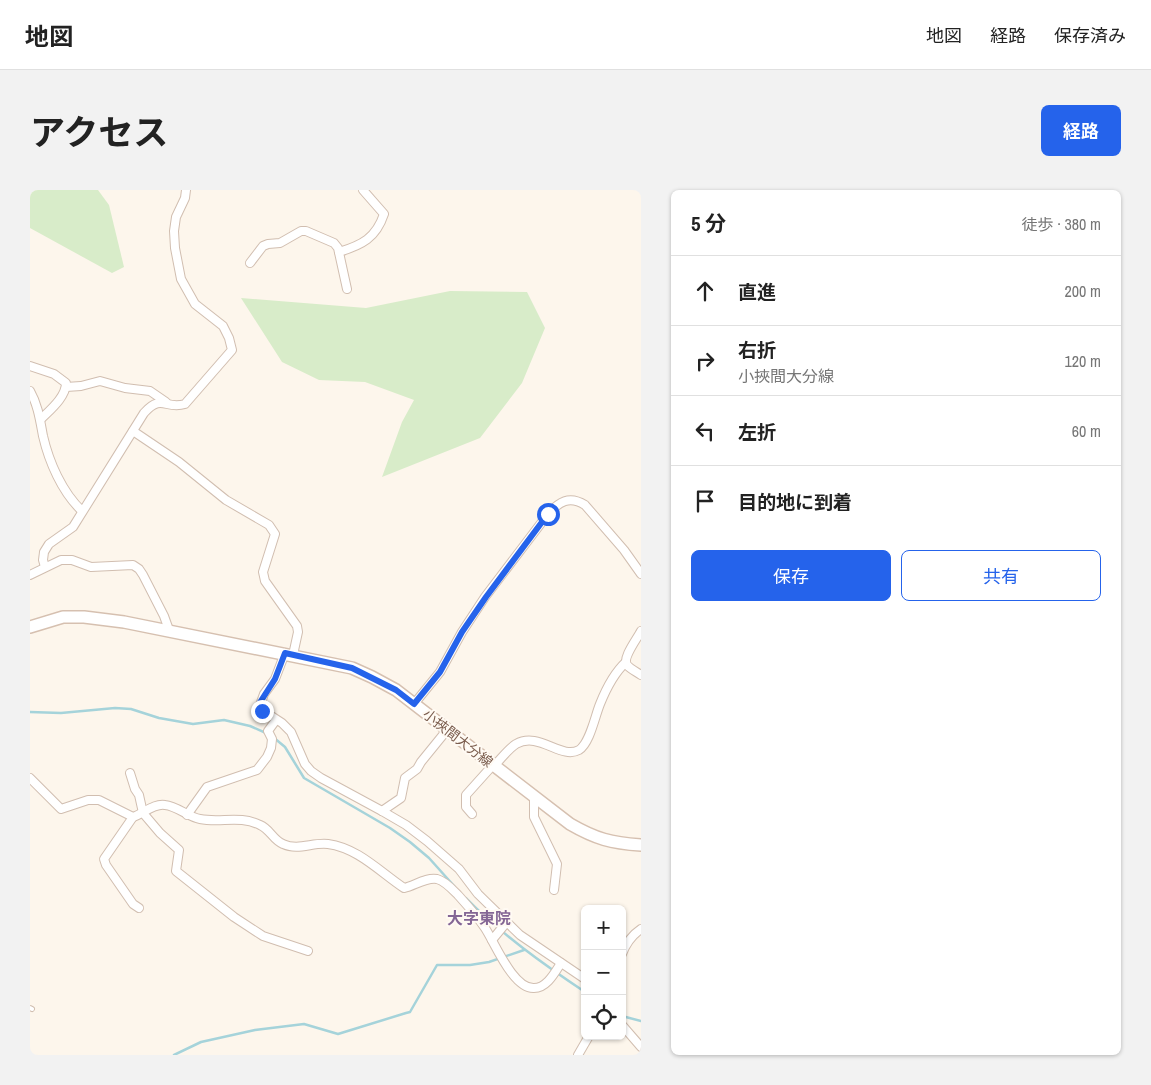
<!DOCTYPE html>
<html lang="ja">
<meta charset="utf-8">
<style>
:root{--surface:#fff;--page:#f2f2f2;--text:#222;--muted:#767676;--line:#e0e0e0;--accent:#2563eb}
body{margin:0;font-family:"Archivo Narrow","Noto Sans JP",sans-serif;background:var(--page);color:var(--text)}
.controls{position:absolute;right:15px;bottom:15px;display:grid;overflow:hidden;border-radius:8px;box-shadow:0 1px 4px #0004}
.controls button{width:45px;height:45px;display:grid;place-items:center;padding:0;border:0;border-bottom:1px solid var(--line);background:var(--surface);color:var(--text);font:25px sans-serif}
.stop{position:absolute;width:15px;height:15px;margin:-11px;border:4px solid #2563eb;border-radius:50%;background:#fff}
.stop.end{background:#2563eb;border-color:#fff;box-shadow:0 1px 5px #0008}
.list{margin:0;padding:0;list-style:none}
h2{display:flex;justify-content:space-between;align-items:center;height:65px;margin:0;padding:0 20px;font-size:21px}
h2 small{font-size:16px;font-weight:400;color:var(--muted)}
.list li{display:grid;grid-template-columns:32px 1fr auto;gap:15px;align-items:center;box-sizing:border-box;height:70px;padding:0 20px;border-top:1px solid var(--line)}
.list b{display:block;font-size:19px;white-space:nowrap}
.list p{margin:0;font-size:16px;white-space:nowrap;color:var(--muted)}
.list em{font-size:16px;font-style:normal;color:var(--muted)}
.actions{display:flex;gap:10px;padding:15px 20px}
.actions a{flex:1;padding:11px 0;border:1px solid var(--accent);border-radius:8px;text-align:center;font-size:18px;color:var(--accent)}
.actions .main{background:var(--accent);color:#fff}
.icon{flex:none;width:28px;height:28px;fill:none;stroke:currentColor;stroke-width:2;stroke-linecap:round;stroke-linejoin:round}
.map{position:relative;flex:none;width:611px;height:865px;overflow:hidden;border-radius:8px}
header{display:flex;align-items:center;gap:30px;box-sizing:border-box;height:70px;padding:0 25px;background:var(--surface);border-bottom:1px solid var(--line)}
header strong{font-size:24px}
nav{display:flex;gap:28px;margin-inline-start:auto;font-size:18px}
.intro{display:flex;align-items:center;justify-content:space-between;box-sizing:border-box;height:120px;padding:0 30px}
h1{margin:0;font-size:35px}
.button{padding:12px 22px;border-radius:8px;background:var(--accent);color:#fff;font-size:18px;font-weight:700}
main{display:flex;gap:30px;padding:0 30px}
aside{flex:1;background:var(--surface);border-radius:8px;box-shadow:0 1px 4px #0004}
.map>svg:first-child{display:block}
</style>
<header>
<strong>地図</strong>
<nav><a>地図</a><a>経路</a><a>保存済み</a></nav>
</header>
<div class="intro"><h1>アクセス</h1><a class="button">経路</a></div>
<main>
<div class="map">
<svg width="611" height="865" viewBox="0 0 611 865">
<rect width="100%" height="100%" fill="#fdf6ec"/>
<g fill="#d8ecc9">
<path d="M0,0h68l11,15 15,62 -12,6 -82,-45z"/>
<path d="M420,101l77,1 18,36 -23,55 -42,55 -98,39 20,-55 12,-22 -49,-18 -46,-2 -37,-18 -41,-64 125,10z"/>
</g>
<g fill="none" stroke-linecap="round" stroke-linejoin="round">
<g stroke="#a5d3da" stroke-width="2.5">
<path d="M0,522l31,1 54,-5 16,1 28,9 34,6 31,-4 26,6 16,7"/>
<path d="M243,547l12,10 19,31 86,50 20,14 19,16 26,29"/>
<path d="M436,708c35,36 77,66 119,94"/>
<path d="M592,826l19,5"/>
<path d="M144,865l27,-13 54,-12 49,-6 34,10 68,-21 4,-1 27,-47h33l19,-3 35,-12"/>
</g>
<defs>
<path id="service" d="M0,818l2,1"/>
<g id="minor">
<path d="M309,62c23,-7 37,-14 45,-38l-21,-24"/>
<path d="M220,73l13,-17 5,-2 12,-1 21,-12h5l28,12 4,5 9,41"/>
<path d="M0,176l24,8 12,9c0,14 -16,27 -25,36"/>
<path d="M36,197l15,-1 19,-5 25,7 25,3 16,11"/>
<path d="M0,201c8,14 10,29 13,45 6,26 19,56 39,75"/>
<path d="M103,241l46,31 47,38 43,25 6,9 -12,38 2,9 32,45 1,6 -5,23"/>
<path d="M15,377l-2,-7 1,-8 5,-8 24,-17 71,-114c18,-20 21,-3 41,-9l47,-54 -3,-12 -6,-12 -28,-22 -14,-25 -6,-31 -1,-17 2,-14 9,-19 1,-8"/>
<path d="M0,385l31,-15h11l19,7 42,-2 6,4 4,6 21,41 5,14"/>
<path d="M611,441c-4,8 -19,27 -14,34 3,4 10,7 14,10"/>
<path d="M255,463l-10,26 -11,15 -5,14 23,15 9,9 14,32 6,7 10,7 61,33 24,14 21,16 32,28 19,25 42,41 65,44"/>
<path d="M384,514l26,-32 22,-40 23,-35 63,-83c11,-12 21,-19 37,-9l39,45 17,24"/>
<path d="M464,576c7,-7 14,-17 22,-22 23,-13 45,16 63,6 11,-7 16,-34 21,-46 6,-15 13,-30 26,-42"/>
<path d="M100,583l5,16 4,6 4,18 17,20 19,17 -3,21 58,46 29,19 45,15"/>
<path d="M0,588l31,31 27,-9h11l34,17c10,-3 21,-14 32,-12 12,1 23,12 35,14 21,4 40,-4 60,6 10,4 13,15 23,19 15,7 30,-2 45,0 30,4 52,28 76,44 10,-2 22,-11 33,-9 8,2 15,10 21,16 9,10 19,21 27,33 10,15 28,61 49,60 13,0 21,-16 27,-25"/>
<path d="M504,607v20l23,47 -3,26"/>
<path d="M352,621l19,-13 4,-20 12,-9 4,-7 26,-32"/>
<path d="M442,624l-6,-7v-12l27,-30"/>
<path d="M157,625l20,-28 50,-17 10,-13 4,-9 1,-9 -4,-8 8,-11"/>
<path d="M103,627l-29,42 2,6 27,39 6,4"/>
<path d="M462,750l14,-17"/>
<path d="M592,764c4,-11 10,-19 19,-25"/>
<path d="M592,835l19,22"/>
<path d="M548,865l11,-19"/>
</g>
<path id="secondary" d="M0,437l33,-10h21l40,5 228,46 20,9 24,13 174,134c26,15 41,19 71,21"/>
</defs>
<use href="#service" stroke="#d1beb0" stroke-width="6"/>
<use href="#minor" stroke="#d1beb0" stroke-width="10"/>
<use href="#secondary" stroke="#d6c0b0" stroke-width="14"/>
<use href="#service" stroke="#fff" stroke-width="4"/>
<use href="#minor" stroke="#fff" stroke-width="8"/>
<use href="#secondary" stroke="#fff" stroke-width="11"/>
</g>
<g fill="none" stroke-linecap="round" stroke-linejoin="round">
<path stroke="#2563eb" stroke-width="6" d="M232,521l-3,-3v-4l16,-25 10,-26 67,15 44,22 18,14 26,-32 22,-40 24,-35 62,-83"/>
</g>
<g text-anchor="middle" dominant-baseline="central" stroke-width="4" stroke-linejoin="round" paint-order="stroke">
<g font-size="14" fill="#7a5c4d" stroke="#fffaf3">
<text transform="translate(428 548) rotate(38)">小挾間大分線</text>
</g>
<g font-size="16" font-weight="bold" fill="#846695" stroke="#fffaf3">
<text x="449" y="728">大字東院</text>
</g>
</g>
</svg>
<div class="controls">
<button>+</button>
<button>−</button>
<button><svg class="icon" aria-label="locate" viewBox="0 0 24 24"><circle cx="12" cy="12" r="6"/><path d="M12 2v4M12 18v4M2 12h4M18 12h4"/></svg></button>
</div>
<div class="stop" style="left:518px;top:324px"></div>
<div class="stop end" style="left:232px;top:521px"></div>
</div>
<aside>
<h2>5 分<small>徒歩 · 380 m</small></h2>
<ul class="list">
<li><svg class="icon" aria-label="ahead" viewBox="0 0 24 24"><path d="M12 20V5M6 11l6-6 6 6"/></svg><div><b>直進</b></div><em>200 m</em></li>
<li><svg class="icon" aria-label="right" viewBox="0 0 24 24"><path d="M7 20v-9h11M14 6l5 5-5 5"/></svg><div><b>右折</b><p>小挾間大分線</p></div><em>120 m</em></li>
<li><svg class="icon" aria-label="left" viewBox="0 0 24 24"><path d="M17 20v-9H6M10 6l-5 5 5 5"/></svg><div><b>左折</b></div><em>60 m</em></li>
<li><svg class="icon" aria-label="arrive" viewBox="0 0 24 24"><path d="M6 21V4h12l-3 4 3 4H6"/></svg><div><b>目的地に到着</b></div></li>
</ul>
<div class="actions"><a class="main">保存</a><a>共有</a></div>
</aside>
</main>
